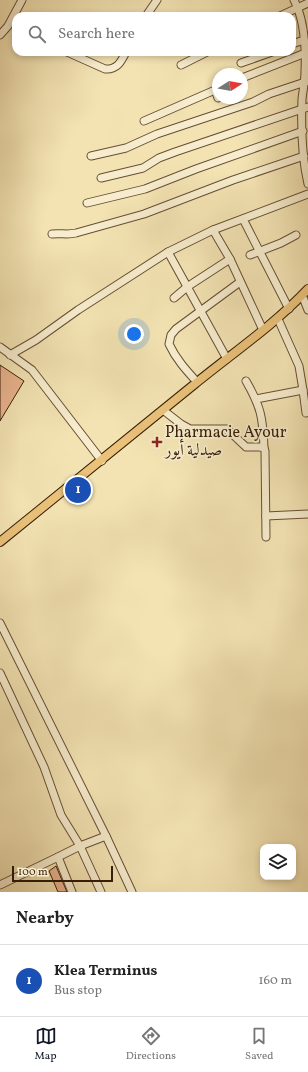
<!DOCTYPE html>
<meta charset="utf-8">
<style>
:root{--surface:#fff;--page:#f2f2f2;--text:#222;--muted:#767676;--line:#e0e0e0;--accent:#111827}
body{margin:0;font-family:Vollkorn,Amiri,serif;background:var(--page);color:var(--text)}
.controls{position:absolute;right:12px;bottom:12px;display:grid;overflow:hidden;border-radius:8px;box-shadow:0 2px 6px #0003}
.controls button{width:36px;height:36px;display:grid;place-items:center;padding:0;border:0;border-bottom:1px solid var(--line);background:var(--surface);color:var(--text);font:20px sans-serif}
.compass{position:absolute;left:212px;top:68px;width:36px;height:36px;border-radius:50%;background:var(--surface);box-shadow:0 2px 6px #0003;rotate:79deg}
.scale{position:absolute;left:12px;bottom:10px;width:101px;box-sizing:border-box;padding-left:4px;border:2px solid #371e08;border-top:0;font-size:11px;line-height:14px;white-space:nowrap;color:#371e08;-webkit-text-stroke:3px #f7edce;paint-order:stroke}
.you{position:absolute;left:134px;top:334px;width:14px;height:14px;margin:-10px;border:3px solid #fff;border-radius:50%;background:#1a73e8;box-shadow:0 0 0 6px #1a73e833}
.badge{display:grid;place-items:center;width:26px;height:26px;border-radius:50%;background:var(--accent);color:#fff;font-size:13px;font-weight:700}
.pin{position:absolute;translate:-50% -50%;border:2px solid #fff;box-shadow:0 1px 4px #0006}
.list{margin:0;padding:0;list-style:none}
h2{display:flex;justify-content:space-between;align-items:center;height:52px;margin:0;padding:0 16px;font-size:17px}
h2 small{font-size:13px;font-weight:400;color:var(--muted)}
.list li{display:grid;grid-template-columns:26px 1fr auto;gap:12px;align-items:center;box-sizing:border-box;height:72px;padding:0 16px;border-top:1px solid var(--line)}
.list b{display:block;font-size:15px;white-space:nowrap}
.list p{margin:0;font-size:13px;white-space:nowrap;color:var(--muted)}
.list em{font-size:13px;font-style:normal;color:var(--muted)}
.icon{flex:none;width:22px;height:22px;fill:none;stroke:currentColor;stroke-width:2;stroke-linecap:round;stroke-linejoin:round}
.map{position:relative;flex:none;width:308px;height:892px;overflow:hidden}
.search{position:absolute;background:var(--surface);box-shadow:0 2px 6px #0003;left:12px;right:12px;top:12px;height:44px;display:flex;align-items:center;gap:10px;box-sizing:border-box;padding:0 14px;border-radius:12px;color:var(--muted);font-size:15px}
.sheet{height:124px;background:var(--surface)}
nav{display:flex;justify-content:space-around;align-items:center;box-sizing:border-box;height:56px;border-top:1px solid var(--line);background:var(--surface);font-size:11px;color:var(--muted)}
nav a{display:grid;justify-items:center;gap:2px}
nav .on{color:var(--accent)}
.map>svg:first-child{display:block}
</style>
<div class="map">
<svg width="308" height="892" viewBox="0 0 308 892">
<rect width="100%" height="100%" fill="#f3e3b3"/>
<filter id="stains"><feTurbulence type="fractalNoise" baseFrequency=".005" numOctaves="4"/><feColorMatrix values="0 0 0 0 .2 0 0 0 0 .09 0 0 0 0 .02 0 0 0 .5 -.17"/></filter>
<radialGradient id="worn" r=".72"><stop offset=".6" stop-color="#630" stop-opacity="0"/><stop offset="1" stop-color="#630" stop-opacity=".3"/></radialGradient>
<g fill="#e9b38e" stroke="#371e08">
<path d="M0,365l24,16 -24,40z"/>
<path d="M56,866l11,26h-9l-9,-21z"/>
</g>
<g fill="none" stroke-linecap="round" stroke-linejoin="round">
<defs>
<g id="minor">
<path d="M294,0c11,21 12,48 11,72 0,9 -2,18 -3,27 -1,27 0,59 6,85"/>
<path d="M146,16l11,-16"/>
<path d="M280,16l28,-13"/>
<path d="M0,35l8,-9 14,-26"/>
<path d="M292,44l12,-4"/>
<path d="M67,52l38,17c12,1 16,-7 21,-17"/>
<path d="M241,63l31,-11"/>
<path d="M181,65l26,-13"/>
<path d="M242,78l66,-26"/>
<path d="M144,121l71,-31 3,8"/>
<path d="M91,156l35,-8 31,-14 96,-32 16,-8 39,-13"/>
<path d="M101,178l42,-10 16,-10 16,-6 133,-45"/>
<path d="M87,203l58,-14 51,-20 107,-38"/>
<path d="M243,219l46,90"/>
<path d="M213,230l17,29 33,71"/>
<path d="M52,234c9,-1 16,1 24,-1l68,-19 89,-34 71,-24"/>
<path d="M168,252l59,107"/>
<path d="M250,255l31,-12 15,-8"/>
<path d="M302,295l6,15"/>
<path d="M174,298l13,-11 43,-28"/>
<path d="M278,319l21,47 4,24 3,23"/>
<path d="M0,347l32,23 70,91"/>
<path d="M10,355l26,-15 42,-30 90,-58 45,-22 95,-36"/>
<path d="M246,381c15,26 17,37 18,67"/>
<path d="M197,382c-11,-12 -21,-23 -28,-38l2,-9 5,-6 64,-47"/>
<path d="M256,399l47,-9"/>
<path d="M163,410l18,14 9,5h37l19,18h14l4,1 1,3 1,86"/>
<path d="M266,516l42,-2"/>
<path d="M0,623l106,213 26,56"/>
<path d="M0,673l44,94 17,48 19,31 26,-10"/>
<path d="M0,885l58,-28"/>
<path d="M72,892l-14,-35 22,-11 21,46"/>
</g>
<path id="major" d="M0,542c66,-53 131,-106 196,-159 38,-31 78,-58 112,-94"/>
</defs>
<use href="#minor" stroke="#664f33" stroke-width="9"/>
<use href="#major" stroke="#371e08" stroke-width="10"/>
<use href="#minor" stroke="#f7edce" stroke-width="7"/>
<use href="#major" stroke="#eac27a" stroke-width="8"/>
</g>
<path fill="#8f2418" stroke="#f7edce" stroke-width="1.5" d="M155 436h4v4h4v4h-4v4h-4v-4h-4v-4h4z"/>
<g text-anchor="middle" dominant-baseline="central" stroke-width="3.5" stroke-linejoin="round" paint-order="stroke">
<g font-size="16" fill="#371e08" stroke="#f7edce" text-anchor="start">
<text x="165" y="433">Pharmacie Ayour<tspan x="165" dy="18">صيدلية أيور</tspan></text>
</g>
</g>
<rect width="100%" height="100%" filter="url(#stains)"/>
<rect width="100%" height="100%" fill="url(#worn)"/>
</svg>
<div class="controls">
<button><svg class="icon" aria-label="layers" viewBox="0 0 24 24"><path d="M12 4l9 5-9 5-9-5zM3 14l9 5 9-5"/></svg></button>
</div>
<svg class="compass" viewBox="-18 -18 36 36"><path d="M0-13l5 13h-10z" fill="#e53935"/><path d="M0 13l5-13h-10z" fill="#767676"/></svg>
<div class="scale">100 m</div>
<div class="you"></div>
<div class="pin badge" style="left:78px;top:490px;background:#1a4fb4">1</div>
<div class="search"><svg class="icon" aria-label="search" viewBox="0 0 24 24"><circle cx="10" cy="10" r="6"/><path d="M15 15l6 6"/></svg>Search here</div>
</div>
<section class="sheet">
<h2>Nearby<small></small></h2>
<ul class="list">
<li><span class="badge" style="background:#1a4fb4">1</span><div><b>Klea Terminus</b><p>Bus stop</p></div><em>160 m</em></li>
</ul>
</section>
<nav>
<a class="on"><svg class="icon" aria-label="map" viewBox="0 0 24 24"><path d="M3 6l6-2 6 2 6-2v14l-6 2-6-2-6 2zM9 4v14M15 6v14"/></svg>Map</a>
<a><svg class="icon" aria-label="directions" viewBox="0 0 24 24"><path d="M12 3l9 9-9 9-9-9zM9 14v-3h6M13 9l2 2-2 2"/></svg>Directions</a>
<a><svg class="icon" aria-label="saved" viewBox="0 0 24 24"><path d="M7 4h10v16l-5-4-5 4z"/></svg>Saved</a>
</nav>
